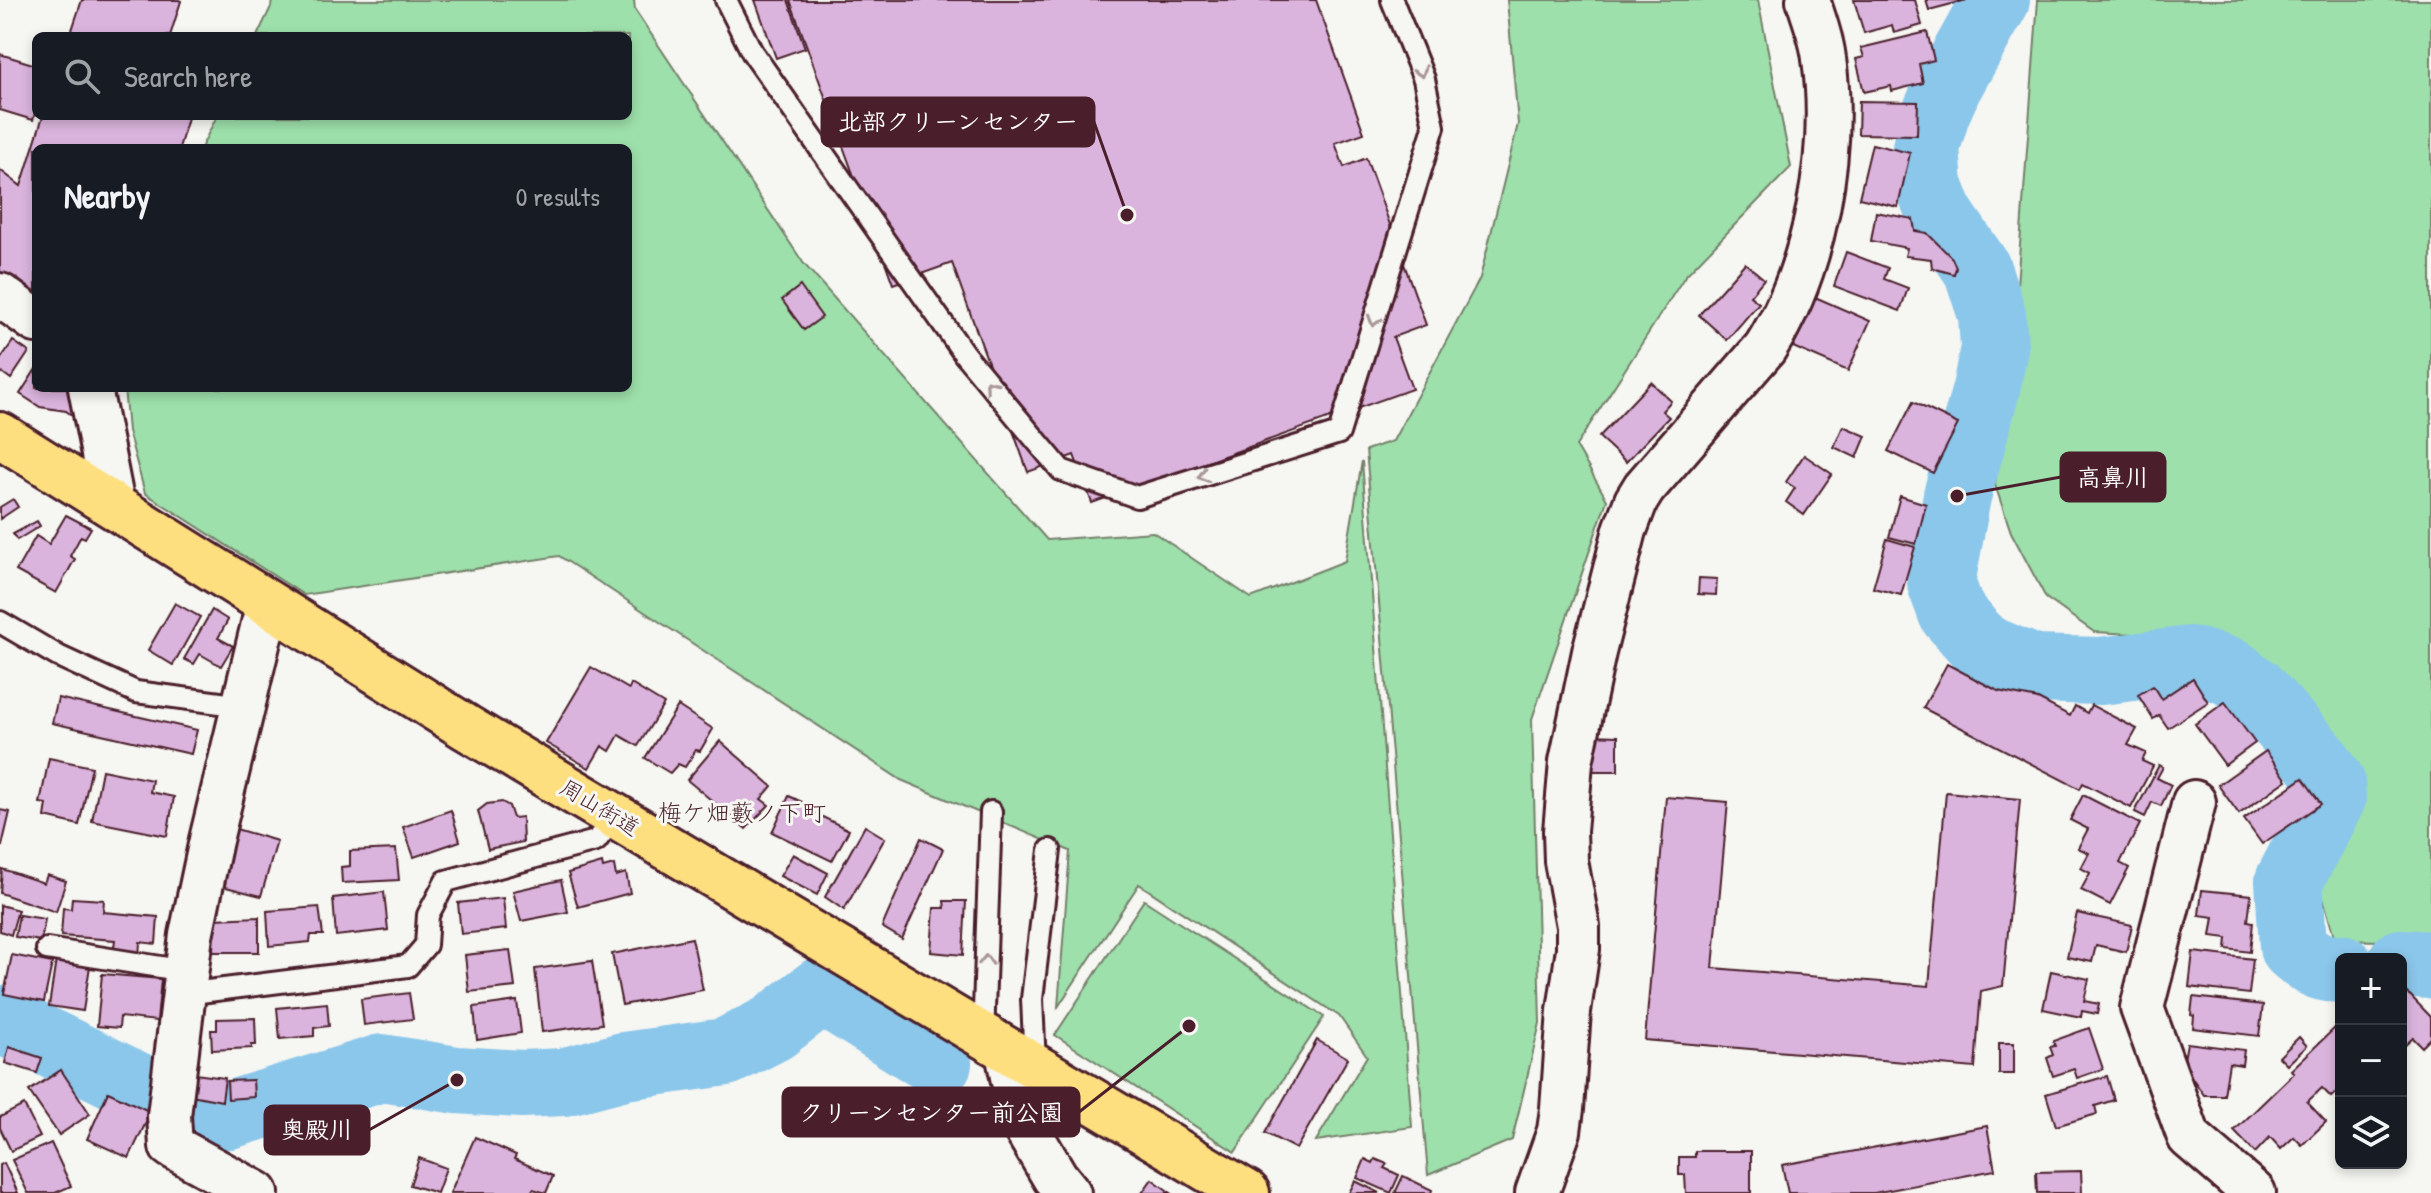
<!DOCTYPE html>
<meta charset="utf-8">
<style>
:root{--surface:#171b24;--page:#20242c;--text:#f1f3f6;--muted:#9ea1a6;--line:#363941}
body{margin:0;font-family:"Patrick Hand","Klee One",sans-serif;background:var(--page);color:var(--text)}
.controls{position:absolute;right:24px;bottom:24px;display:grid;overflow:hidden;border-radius:12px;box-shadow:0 4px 12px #0003}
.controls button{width:72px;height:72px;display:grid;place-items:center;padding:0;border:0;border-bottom:2px solid var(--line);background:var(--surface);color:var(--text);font:40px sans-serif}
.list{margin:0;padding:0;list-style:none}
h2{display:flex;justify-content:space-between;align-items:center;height:104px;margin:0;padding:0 32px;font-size:34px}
h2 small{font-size:26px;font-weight:400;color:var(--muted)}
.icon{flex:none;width:44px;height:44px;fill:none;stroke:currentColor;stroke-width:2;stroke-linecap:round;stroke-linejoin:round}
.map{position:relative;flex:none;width:2431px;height:1193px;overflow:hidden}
.search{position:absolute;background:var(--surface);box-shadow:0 4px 12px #0003;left:32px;top:32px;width:600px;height:88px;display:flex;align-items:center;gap:20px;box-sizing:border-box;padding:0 28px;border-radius:12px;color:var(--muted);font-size:30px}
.panel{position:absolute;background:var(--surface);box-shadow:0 4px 12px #0003;left:32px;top:144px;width:600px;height:248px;border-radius:12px}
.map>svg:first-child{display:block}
</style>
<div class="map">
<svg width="2431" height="1193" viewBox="0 0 2431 1193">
<rect width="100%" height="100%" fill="#f6f6f2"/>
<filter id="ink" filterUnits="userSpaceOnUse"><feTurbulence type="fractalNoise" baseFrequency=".0125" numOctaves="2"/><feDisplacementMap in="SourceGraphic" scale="16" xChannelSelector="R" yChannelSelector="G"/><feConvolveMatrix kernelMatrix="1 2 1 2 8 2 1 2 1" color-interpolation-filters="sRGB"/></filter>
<g filter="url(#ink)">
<g fill="#9de0ab" stroke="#74806b" stroke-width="2">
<path d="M272,0h362l1,10 169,254 243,276 106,-8 98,66 94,-37 17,-100 50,666 -96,14 51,-85 -28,-40 -200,-132 -81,123 12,-156 -169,-71 -342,-224 -255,39 -159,-102 -17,-62 -4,-43h504v-240h-427l16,-32h411v-80h-371l14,-29z"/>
<path d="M1507,0h251l33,167 -106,109 -109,170 31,54 -75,219 8,304 -28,117 -84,35 -62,-725 27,-9 87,-163 38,-154z"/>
<path d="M2038,0h393v942l-96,-2 -17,-60 26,-112 -96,-113 -74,-19 -80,-4 -48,-34 -35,-66 -16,-47 20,-172z"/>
<path d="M1144,900l180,117 -89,135 -180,-117z"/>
</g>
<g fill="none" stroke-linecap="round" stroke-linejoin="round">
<g stroke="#8bc7eb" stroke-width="68">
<path d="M1996,0l-48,86 -12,27 -10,35 3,37 12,31 36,53 15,46 2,33 -8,41 -29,107 -16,87 11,30 30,34 52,22 66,2 90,-11 40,11 24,19 63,70 14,22 1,16 -43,83 4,66c14,13 28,24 48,21"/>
<path d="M2401,963l30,2"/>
<path d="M0,1019l184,90 45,6 153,-47 75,12 65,4 41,-2 61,-16 102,-14 47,-24 49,-38 116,73"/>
</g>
</g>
<g fill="#dab4dd" stroke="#4a1f2b" stroke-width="2">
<path d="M82,0h97l2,1 -11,35h-100z"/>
<path d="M755,0h33l17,48 -29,10z"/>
<path d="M790,0h526l48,133 -29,10 9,24 22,-9 60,167 -33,12 19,52 -320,114 -18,-48 -46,17 -76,-209 -59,21z"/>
<path d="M1854,0h61l7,25 -28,8 -2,-8 -28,8z"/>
<path d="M1926,0h41l-38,10z"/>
<path d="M1927,32l7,28 -15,4 4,19 -31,8 -1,-5 -27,6 -8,-33 8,-2 -3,-9z"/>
<path d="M0,54l36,11v45l-3,10 -33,-10z"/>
<path d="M1859,101l59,1 -1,33 -59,-1z"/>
<path d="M43,116h138l7,2 -9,30h-143v154l-36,-29v-103l21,16z"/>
<path d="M1872,144l38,9 -12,54 -39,-9z"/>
<path d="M1876,212l37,7 2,12 12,2 25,25 4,10 -2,6 -22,-6 -1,-9 -26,-3 2,-8 -36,-7z"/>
<path d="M1846,252l42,16 -4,11 24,9 -8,23 -66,-25z"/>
<path d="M1745,263l19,16 -14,17 9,7 -32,37 -28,-25z"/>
<path d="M800,286l22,31 -18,13 -22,-30z"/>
<path d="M1815,297l55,24 -22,50 -55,-24z"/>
<path d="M13,341l16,11 -18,27 -11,-8v-11z"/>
<path d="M36,369v19h39l3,28 -4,1 -8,-6 -26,-4 -20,-13z"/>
<path d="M1651,382l20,19 -9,10 7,6 -43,45 -27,-25z"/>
<path d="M1913,402l45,22 -25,49 -45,-22z"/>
<path d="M1843,426l23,10 -9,22 -23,-11z"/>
<path d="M1804,455l28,19 -28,41 -18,-13 9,-14 -9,-6z"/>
<path d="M1900,496l26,8 -10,40 -27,-7z"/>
<path d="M13,499l5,8 -18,12v-12z"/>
<path d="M66,515l25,13 -6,10 -4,-2 -11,20 5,3 -19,34 -40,-22 20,-35 13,8z"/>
<path d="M37,521l3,5 -23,14 -4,-6z"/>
<path d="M1887,539l28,8 -14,48 -28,-7z"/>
<path d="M1699,578l18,1 -1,16 -18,-1z"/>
<path d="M175,603l25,14 -27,48 -25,-15z"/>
<path d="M212,610l16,10 -10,18 15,8 -12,20 -21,-12 -6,10 -10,-5z"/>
<path d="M1947,664l51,27 40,8 32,17 5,-10 12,7 4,-8 46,24 -9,16 18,8 -4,8 11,5 -22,42 -48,-25 -3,6 -157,-81z"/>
<path d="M591,667l38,22 2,-5 33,20 -26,42 -19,-11 -9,16 -8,-5 -13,22 -43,-25z"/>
<path d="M2193,678l15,24 -40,26 -9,-13 -6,4 -15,-24 15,-9 8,13z"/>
<path d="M58,698l139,32 -6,24 -139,-31z"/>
<path d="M2225,702l30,41 -30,22 -30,-41z"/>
<path d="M678,706l35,23 -13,22 -4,-1 -11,17 -7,-3 -8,9 -25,-15z"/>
<path d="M1588,735l30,1v35h-31z"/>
<path d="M720,741l52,45 -11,13 8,6 -23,24 -59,-49z"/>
<path d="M2266,751l21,29 -48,34 -21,-29z"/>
<path d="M49,758l43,9 -13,58 -34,-8 2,-13 -7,-1z"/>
<path d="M2159,765l4,2 -6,11 14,7 -10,21 -9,-4 -7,15 -10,-5z"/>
<path d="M102,770l50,10 -2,12 24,5 -7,39 -75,-15z"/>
<path d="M2303,778l18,26 -59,40 -18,-25z"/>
<path d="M1946,792l74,7 -17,187 -22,5 -6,77 -330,-28 21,-243 62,5 -15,166 216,18z"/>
<path d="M2083,795l57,29 -20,39 9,5 -19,37 -29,-15 9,-17 -9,-5 8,-15 -11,-5 10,-19 -18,-9z"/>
<path d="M789,796l15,7v5l45,22 -17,31 -60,-29z"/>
<path d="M502,802l7,4 4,12 9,-1 1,25 -35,7 -10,-38 9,-7z"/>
<path d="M0,810l10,2 -8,34 -2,-1z"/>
<path d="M451,810l9,31 -46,16 -11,-30z"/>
<path d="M865,826l20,12 -41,72 -19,-13z"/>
<path d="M236,829l41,12 -16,55 -43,-11z"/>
<path d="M921,838l22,11 -41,90 -20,-12z"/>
<path d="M396,849l3,31 -57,3 -1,-16 9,-1v-15z"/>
<path d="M793,854l35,19 -11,22 -37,-19z"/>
<path d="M602,863l1,5 11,-3 2,11 10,-3 4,20 -52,14 -10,-34z"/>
<path d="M2,869l42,14 3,-8 19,6 -10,31 -56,-19z"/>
<path d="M561,880l7,32 -47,9 -8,-30z"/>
<path d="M2202,890l49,5 -3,26 5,1 -3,30 -24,-3 1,-11 -16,-2 3,-19 -15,-2z"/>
<path d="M384,892l4,38 -52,6 -3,-38z"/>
<path d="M72,898l32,2 -1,12 55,5 -2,27 -16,-2 -1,15 -26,-3 2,-14 -54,-4 2,-28 8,1z"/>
<path d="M503,898l3,31 -45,5 -3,-31z"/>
<path d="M944,901h22l-3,54 -32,-3 3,-44h11z"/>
<path d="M0,905l18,5 -7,25 -11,-4z"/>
<path d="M319,907l4,28h-12l-1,7 -41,4 -2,-35z"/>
<path d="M2077,913l55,12 -6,27 -30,-7 -4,17 -25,-5z"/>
<path d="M19,915l26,4 -4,22 -26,-4z"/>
<path d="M259,917v35h-46l1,-33z"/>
<path d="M692,938l11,52 -81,15 -10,-51z"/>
<path d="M510,950l5,37 -46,5 -4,-37z"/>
<path d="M2193,952l60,7 -4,35 -60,-7z"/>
<path d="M12,955l40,8 -8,39 -40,-8z"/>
<path d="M56,960l34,6 -7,45 -34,-5z"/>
<path d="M592,961l10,63 -60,8 -7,-63z"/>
<path d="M2051,971l38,8 -5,22 15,3 -2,10 -15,-3 -1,6 -38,-8z"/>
<path d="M102,974l59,5 -4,42 -37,-4 -1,11 -22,-2z"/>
<path d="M2401,986l30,31v21l-9,9 -9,-9 -12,11z"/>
<path d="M409,993l4,26 -49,6 -3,-26z"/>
<path d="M2193,997l70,8 -4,31 -66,-8 1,-12 -3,-1z"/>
<path d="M517,1001l4,32 -44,7 -3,-33z"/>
<path d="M327,1003l2,23 -15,2v8l-34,3 -3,-31z"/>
<path d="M255,1018l1,27h-4v3l-40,2 -1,-20h6v-11z"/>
<path d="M2341,1022v66l-10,9 -9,-9 -15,14 19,20 -24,23 -8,-8 -13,12 -11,-12 -15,16 -21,-22 60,-58 -3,-3z"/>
<path d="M2089,1028l14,41 -26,9 -3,-9 -21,7 -6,-18 6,-3 -3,-8 5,-1 -2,-5z"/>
<path d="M2299,1037l8,9 -20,19 -8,-8z"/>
<path d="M1317,1040l31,18 -52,91 -31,-16z"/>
<rect x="1999" y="1043" width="15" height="31"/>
<path d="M2187,1043l57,7 -2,15 -13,-2 -5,32h-20l-21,-30z"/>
<path d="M9,1047l33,11 -5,15 -32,-10z"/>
<path d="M61,1070l29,44 -31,21 -30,-44z"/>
<path d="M188,1073l37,5 -3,23 -36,-7z"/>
<path d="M2107,1076l7,24 -19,6 2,8 -41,12 -10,-32z"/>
<path d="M253,1080l1,17 -26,2 -1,-18z"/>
<path d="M108,1092l43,20 -22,46 -42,-19z"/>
<path d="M24,1105l16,32 -29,14 -11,-23v-11z"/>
<path d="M1987,1126l8,44 -121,23h-86l-6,-28z"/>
<path d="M475,1137l41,18 -2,4 39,17 -7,17 -13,-4 -2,4h-81z"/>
<path d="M51,1143l20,43 -16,7h-27l-16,-33z"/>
<path d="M1695,1151h56v42h-65l-1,-18h-6v-18h16z"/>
<path d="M419,1158l27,10 -9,25 -27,-8z"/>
<path d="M1365,1159l8,4 2,-4 12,5 -3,4 15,7 -8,18 -34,-15z"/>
<path d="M4,1163l14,30h-18v-28z"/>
<path d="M2081,1171l1,22h-45l-1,-21z"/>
<path d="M1403,1176l29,14 -1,3h-36z"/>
<path d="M1152,1179l19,14h-29z"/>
<path d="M1355,1181l25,12h-31z"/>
</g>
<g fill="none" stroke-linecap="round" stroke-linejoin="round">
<defs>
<g id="service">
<path d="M726,0l26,52 213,303 96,115 76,27 202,-64 95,-306 -10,-48 -32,-79"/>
<path d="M0,622l58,34 78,36 107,14"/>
<path d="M47,949l139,22"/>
<path d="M184,994l224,-28 18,-21 2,-30 18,-34 150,-40 19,-25"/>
<path d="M983,1038l8,-226"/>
<path d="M1035,1065l-3,-66 18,-149"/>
</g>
<g id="minor">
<path d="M0,295l36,26"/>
<path d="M90,388l23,117"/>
<path d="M2194,802l-52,206 47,129 65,56"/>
<path d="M257,1193l-86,-47 -2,-30 22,-181 20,-95 57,-237"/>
<path d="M1537,1193l22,-62 3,-22 7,-98 9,-62v-23l-12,-65 -1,-30 6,-69 23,-110 31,-122 11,-29 8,-13 121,-140c50,-78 72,-197 59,-289 -2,-20 -10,-40 -16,-59"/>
</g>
<path id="tertiary" d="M1008,1052l14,69 33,56 13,16"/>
<path id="trunk" d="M0,435l467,293 780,465"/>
</defs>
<use href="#service" stroke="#4a1f2b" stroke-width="26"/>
<use href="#minor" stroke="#4a1f2b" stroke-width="48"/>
<use href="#tertiary" stroke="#4a1f2b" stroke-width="50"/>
<use href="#trunk" stroke="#4a1f2b" stroke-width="50"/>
<use href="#service" stroke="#f6f6f2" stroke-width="20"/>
<use href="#minor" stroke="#f6f6f2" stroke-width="42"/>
<use href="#tertiary" stroke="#f6f6f2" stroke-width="44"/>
<use href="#trunk" stroke="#fedf80" stroke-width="44"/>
</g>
<defs><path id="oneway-chevron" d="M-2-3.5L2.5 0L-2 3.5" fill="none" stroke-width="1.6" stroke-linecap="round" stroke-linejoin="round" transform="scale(2)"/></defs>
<g stroke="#a99598">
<use href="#oneway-chevron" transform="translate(1421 72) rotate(70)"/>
<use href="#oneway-chevron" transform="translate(1374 321) rotate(107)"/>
<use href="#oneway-chevron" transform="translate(990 385) rotate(-130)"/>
<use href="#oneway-chevron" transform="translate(1203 476) rotate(163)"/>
<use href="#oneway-chevron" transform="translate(986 960) rotate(-88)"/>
</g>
</g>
<g text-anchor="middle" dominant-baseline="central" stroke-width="6" stroke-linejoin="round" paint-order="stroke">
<g font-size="22" fill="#4a1f2b" stroke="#f6f6f2">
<text transform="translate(600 807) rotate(31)">周山街道</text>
</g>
<g font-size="24" fill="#4a1f2b" stroke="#f6f6f2">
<text x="742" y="812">梅ケ畑藪ノ下町</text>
</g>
</g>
<path fill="none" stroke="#4a1f2b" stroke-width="3" d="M1127 215L1094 122M1957 496L2061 477M1189 1026L1079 1112M457 1080L369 1130"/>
<g fill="#4a1f2b" stroke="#f6f6f2" stroke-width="3">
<circle cx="1127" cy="215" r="8"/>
<circle cx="1957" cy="496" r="8"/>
<circle cx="1189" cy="1026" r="8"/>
<circle cx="457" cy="1080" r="8"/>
</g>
<g fill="#4a1f2b" stroke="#4a1f2b" stroke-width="3">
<rect x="822" y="98" width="272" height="48" rx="8"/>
<rect x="2061" y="453" width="104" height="48" rx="8"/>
<rect x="783" y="1088" width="296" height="48" rx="8"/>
<rect x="265" y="1106" width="104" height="48" rx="8"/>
</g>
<g font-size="24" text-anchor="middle" font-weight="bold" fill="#fff">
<text x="958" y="130">北部クリーンセンター</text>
<text x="2113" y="486">高鼻川</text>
<text x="931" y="1121">クリーンセンター前公園</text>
<text x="317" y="1138">奥殿川</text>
</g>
</svg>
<div class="controls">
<button>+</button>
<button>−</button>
<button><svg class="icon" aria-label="layers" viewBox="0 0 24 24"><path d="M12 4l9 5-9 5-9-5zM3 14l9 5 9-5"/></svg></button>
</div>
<div class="search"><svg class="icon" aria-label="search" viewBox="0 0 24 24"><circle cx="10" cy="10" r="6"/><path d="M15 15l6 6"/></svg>Search here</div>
<section class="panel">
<h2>Nearby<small>0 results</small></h2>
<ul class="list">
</ul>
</section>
</div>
